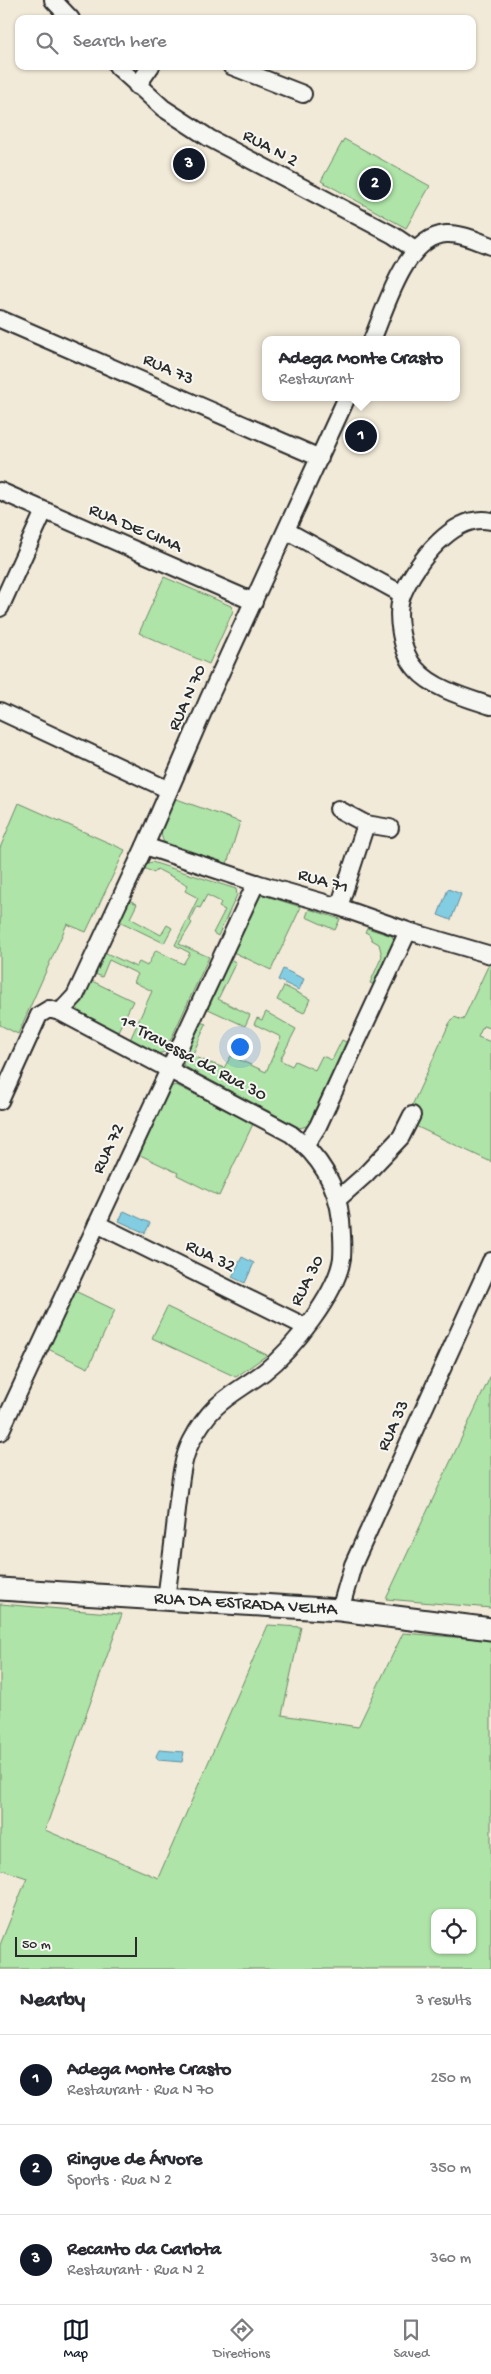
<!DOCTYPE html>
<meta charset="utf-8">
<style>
:root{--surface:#fff;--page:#f7f7f7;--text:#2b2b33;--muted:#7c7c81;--line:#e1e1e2;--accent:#111827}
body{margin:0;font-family:"Gochi Hand",sans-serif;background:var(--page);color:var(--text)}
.controls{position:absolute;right:15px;bottom:15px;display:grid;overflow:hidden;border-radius:10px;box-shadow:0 1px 4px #0004}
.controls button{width:45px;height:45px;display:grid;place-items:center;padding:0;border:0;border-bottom:1px solid var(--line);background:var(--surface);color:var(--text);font:25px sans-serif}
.scale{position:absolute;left:15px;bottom:12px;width:122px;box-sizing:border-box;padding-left:5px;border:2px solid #2b2b2b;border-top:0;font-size:14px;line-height:18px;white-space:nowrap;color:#2b2b2b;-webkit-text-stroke:4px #f6f6f2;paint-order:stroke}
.you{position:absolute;left:239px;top:1046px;width:18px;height:18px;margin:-12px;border:4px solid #fff;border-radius:50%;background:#1a73e8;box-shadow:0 0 0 8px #1a73e833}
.badge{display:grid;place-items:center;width:32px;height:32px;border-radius:50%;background:var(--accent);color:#fff;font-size:16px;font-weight:700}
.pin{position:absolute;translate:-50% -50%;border:2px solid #fff;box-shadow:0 1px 5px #0006}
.popup{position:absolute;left:262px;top:336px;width:198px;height:65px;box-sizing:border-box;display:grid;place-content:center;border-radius:10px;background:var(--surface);filter:drop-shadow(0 1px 4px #0005);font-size:16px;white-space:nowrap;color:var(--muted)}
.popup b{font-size:19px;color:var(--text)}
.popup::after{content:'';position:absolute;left:50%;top:100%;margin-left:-10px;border:10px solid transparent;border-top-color:var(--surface)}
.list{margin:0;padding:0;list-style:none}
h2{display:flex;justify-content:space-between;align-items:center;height:65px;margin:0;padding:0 20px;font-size:21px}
h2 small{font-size:16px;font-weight:400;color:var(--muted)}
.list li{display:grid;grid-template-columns:32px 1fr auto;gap:15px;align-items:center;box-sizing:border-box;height:90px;padding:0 20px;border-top:1px solid var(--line)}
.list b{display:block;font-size:19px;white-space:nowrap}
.list p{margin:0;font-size:16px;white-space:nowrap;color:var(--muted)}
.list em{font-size:16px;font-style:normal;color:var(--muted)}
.icon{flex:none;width:28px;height:28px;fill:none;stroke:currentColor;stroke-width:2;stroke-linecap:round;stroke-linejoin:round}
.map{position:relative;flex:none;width:491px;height:1969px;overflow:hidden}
.search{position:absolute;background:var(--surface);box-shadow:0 1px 4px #0004;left:15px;right:15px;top:15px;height:55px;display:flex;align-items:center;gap:12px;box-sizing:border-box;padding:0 18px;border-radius:10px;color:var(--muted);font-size:19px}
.sheet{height:335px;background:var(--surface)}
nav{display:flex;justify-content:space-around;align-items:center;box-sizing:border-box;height:70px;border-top:1px solid var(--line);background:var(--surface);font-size:14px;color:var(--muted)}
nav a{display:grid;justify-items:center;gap:2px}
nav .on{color:var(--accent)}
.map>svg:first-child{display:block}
</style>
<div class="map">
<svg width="491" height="1969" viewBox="0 0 491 1969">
<rect width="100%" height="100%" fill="#f2ead8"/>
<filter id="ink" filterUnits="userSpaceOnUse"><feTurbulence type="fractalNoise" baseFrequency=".02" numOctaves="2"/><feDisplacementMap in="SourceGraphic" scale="10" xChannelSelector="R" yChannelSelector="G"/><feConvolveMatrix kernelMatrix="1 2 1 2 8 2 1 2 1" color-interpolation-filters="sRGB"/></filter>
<g filter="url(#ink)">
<g fill="#aee4a7" stroke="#6c8869" fill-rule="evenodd">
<path d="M344,139l86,47 -24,42 -85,-47z"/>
<path d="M164,577l67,29 2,5 -24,53 -70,-31z"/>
<path d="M174,798l66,24 -13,42 -61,-19c-12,-15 1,-32 8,-47z"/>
<path d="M19,803l106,47 -39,82 -19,-8 -49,110 -18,-9v-177z"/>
<path d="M152,862l84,27 1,6 -19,41 -5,-3 12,-23 -6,-3 2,-5 -14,-7 -7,13 -3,-1 -7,14 2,2 -13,21 30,13 -44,95 -8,2 -27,-14 22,-49 -18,-9 4,-8 -29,-14 -7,17 -9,-4 11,-21 32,15 3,-5 8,4 9,-16 27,14 7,-11 -15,-8 23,-47 -13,-7 3,-6 -31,-16 -3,4 -10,-5 2,-4z"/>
<path d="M263,895l38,12 -30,63 -38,-18 25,-54z"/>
<path d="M129,900l8,4 -7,14 31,17 6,-10 5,3 -8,15 -45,-22z"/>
<path d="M309,909l31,10 -5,11 -29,-13z"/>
<path d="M367,928l25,8 3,6 -20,43 -5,-2 12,-27 -3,-12 -7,-4 -3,-6 -4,-2z"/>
<path d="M229,959l7,3 -18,37 32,16 -5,11 -39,-18z"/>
<path d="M489,964h2v64l-8,-2 -5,11 13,5v120l-86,-41 44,-97 5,-7 9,3z"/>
<path d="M90,980l43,21 -16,32 -37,-20 -3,-6z"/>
<path d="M284,986l26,13 -6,14 -27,-13z"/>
<path d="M266,1012l30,17 -16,31 12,6 3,-5 20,9 7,-14 10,4 10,-20 6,3 -38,82 -10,3 -116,-62 -2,-6 18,-38 6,2 -14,32 32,12 7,-12 35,16 15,-35 -27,-13 3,-6 5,2z"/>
<path d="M176,1085l77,39 -34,72 -42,-21 1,-2 -40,-19 32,-67z"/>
<path d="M75,1291l40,19 -27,58 -40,-19z"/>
<path d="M167,1307l100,48 -31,22 -84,-39z"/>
<path d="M491,1375v233l-105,-9z"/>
<path d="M0,1604l122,10 -77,216 113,48 110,-253 33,2 -19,88 76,12 45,-94 88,7v329h-491v-24l27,-67 -27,-9zM435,1913h37v37h-37z"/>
</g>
<g fill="#83cde3" stroke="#608c99">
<path d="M448,889l13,5 -10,26 -13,-5z"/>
<path d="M283,969l21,10 -5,11 -21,-10z"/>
<path d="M124,1211l26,12 -5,10 -26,-12z"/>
<path d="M242,1257l12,6 -9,20 -13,-6z"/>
<path d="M159,1750l25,2 -2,10 -24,-2 -2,-4z"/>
</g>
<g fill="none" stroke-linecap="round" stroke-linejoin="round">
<defs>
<g id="minor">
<path d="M53,0l18,19"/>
<path d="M117,66l46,42 46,30 184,97 22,15"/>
<path d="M231,66l72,28"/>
<path d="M137,86l14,-20"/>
<path d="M0,319l320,139"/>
<path d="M372,340c14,-32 33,-103 74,-106 15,-1 32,7 45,12"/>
<path d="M0,491l254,111"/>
<path d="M491,521c-37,-9 -75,42 -88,72 -9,20 -1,61 13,76 17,20 51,29 75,37"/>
<path d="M287,531l115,63"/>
<path d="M0,608l44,-97"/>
<path d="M0,711l169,79"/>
<path d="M338,809l28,15 -27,83"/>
<path d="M366,824l24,4"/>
<path d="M145,846l111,37 83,24 69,24 83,24"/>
<path d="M60,1012l15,-16 70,-150 64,-148 138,-301"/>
<path d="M0,1101l39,-86 10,-6 11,3 231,122c29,22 46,50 50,86 1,13 2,25 1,38 -5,36 -50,92 -78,114 -34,25 -52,29 -73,70 -10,19 -11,45 -14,67 -3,30 -7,60 -11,90"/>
<path d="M306,1145l12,-19 90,-195"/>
<path d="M338,1199l27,-24 36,-38 11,-22"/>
<path d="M97,1224l209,103"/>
<path d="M0,1432l256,-549"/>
<path d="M340,1610l13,-45 138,-304"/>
</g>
<g id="tertiary">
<path id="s1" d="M0,1589l340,21 151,19"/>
</g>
</defs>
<use href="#minor" stroke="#2b2b2b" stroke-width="20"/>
<use href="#tertiary" stroke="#2b2b2b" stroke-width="25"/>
<use href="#minor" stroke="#f6f6f2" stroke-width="16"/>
<use href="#tertiary" stroke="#f6f6f2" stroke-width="21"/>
</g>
</g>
<g text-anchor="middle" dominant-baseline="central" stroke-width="4" stroke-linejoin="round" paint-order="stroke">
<g font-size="18" fill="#2b2b2b" stroke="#f6f6f2">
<text transform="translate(270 149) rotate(28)">RUA N 2</text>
<text transform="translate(168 370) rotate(24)">RUA 73</text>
<text transform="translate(135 529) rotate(23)">RUA DE CIMA</text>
<text transform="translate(188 698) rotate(-66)">RUA N 70</text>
<text transform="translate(323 882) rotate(16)">RUA 71</text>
<text transform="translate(193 1059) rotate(28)">1ª Travessa da Rua 30</text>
<text transform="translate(109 1149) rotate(-65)">RUA 72</text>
<text transform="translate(210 1257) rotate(26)">RUA 32</text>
<text transform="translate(308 1281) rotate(-63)">RUA 30</text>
<text transform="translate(394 1426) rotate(-66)">RUA 33</text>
<text stroke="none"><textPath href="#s1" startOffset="246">RUA DA ESTRADA VELHA</textPath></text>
</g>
</g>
</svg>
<div class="controls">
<button><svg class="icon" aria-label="locate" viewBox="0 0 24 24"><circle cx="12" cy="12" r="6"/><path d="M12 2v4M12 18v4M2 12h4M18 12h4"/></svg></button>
</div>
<div class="scale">50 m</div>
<div class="you"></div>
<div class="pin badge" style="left:361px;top:436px">1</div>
<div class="popup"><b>Adega Monte Crasto</b>Restaurant</div>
<div class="pin badge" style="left:375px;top:184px">2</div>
<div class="pin badge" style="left:189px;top:164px">3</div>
<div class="search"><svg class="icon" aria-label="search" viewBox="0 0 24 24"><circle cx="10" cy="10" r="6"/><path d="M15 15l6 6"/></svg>Search here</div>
</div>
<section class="sheet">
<h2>Nearby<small>3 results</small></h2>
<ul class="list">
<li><span class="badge">1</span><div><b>Adega Monte Crasto</b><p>Restaurant · Rua N 70</p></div><em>250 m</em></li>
<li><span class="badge">2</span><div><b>Ringue de Árvore</b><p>Sports · Rua N 2</p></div><em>350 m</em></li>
<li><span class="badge">3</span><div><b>Recanto da Carlota</b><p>Restaurant · Rua N 2</p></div><em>360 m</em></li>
</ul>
</section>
<nav>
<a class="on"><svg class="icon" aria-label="map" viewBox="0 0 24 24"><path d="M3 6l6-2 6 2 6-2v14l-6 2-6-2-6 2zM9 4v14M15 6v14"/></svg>Map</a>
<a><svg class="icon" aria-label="directions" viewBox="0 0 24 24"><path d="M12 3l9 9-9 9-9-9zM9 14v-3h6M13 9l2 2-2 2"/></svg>Directions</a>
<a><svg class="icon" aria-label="saved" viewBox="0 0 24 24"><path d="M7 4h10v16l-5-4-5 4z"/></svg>Saved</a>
</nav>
